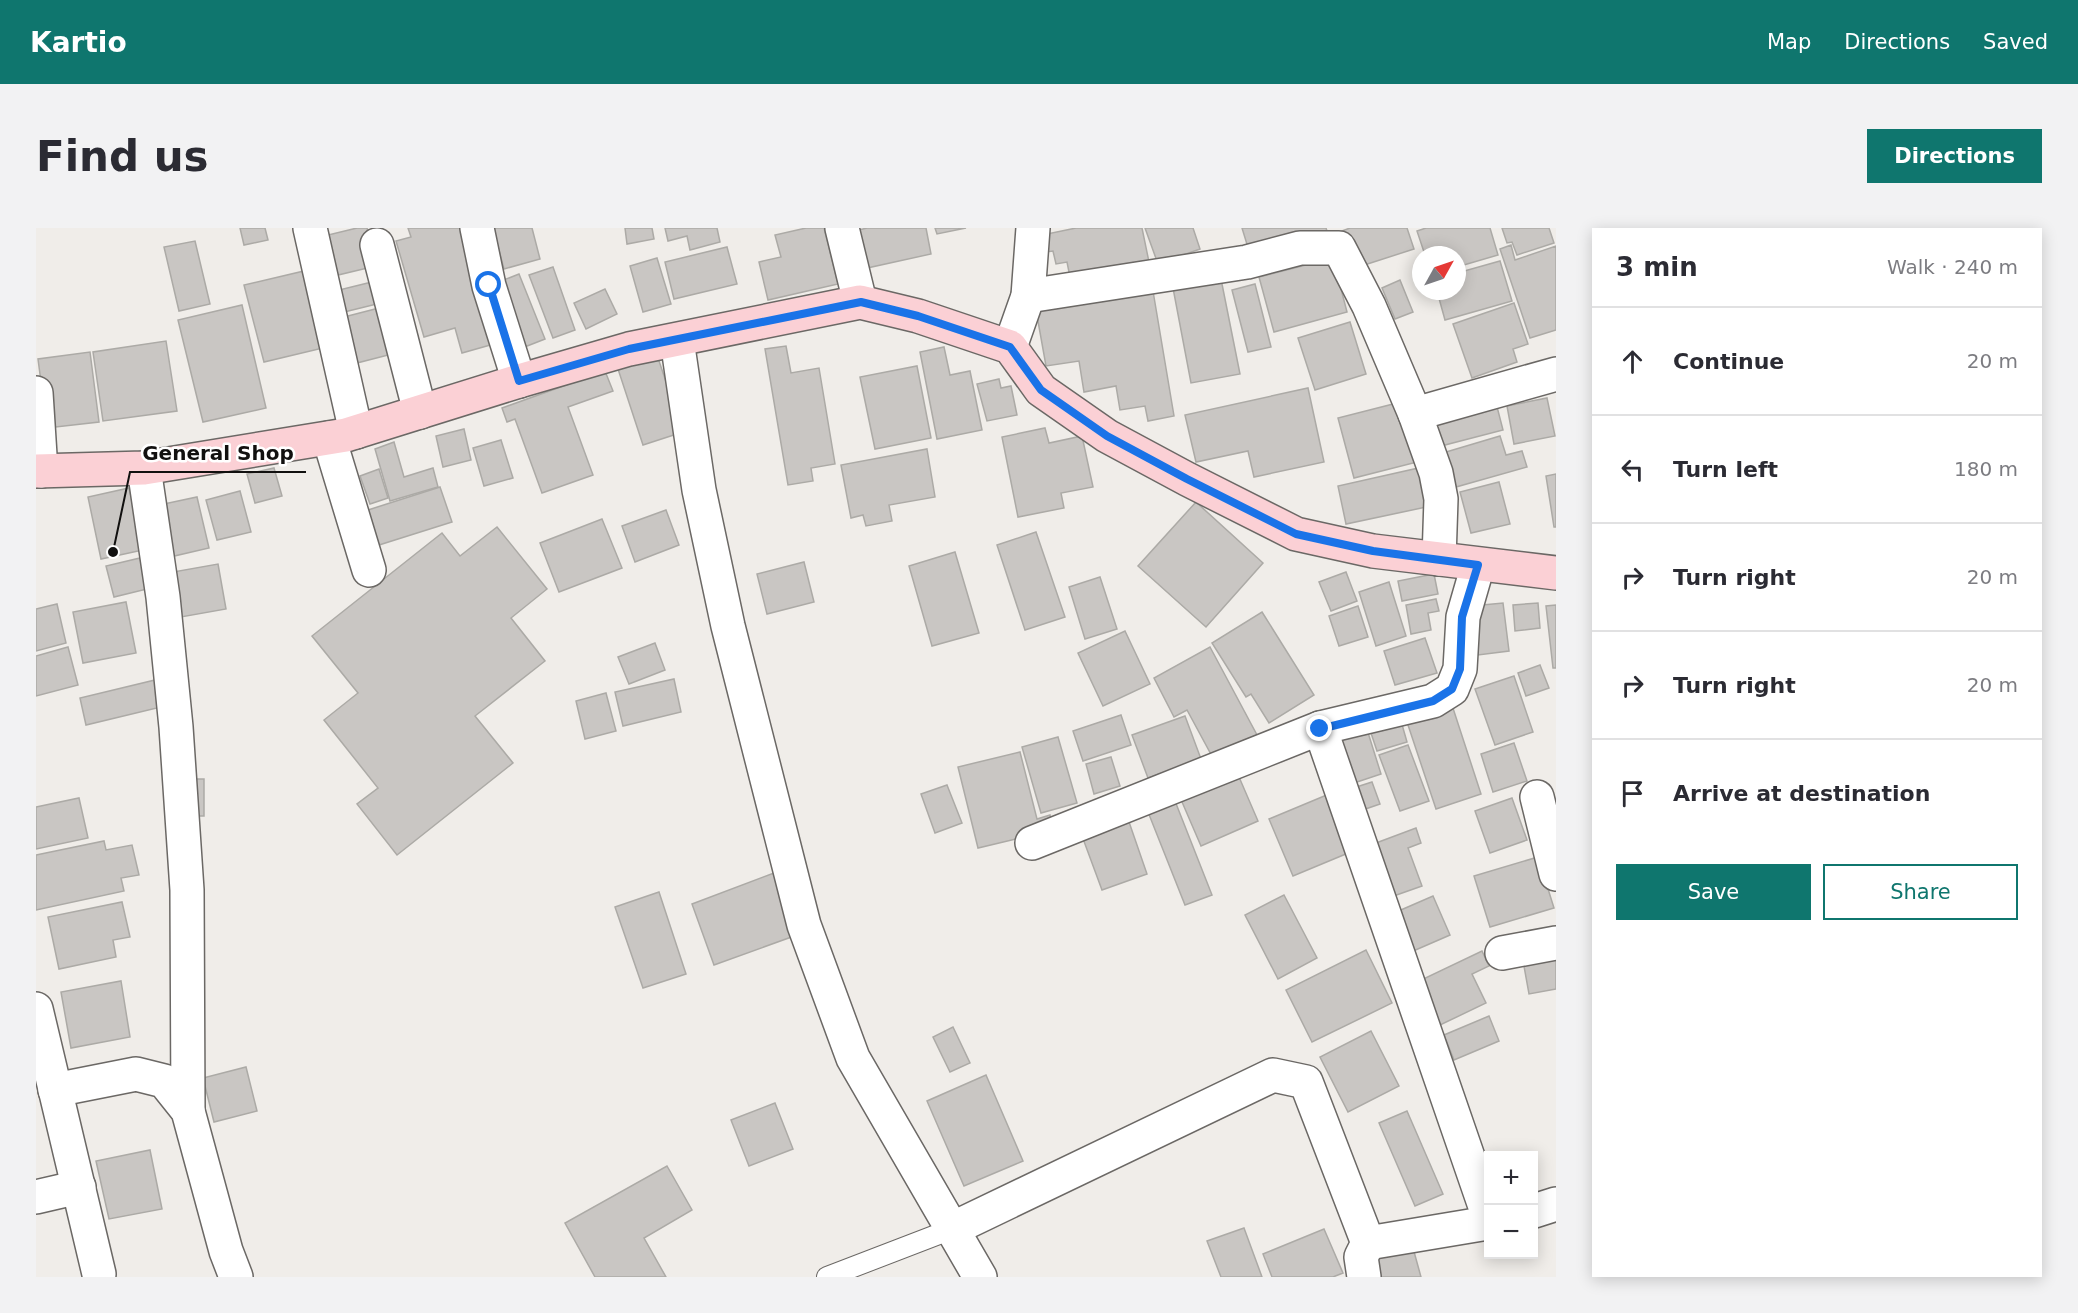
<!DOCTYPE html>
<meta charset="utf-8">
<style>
:root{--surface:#fff;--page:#f2f2f3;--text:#2b2b33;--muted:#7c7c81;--line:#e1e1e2;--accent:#0f766e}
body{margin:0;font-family:"DejaVu Sans",sans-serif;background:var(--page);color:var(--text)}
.controls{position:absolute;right:18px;bottom:18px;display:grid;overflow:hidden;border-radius:0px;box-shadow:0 3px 15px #0003}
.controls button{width:54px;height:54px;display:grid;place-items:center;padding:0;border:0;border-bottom:2px solid var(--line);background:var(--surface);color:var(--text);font:30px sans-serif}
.compass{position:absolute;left:1376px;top:18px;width:54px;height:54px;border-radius:50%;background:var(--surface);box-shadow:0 3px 15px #0003;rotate:50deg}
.stop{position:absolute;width:18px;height:18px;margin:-14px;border:4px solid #1a73e8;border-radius:50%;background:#fff}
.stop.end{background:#1a73e8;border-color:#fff;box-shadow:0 2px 6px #0008}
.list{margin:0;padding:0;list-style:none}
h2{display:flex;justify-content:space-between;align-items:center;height:78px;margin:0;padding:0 24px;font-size:26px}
h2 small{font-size:20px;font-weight:400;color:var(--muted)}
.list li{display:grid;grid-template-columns:39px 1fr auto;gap:18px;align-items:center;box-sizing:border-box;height:108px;padding:0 24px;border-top:2px solid var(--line)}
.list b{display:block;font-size:22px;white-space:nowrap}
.list em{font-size:20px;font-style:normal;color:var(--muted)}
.actions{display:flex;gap:12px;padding:18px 24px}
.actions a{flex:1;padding:14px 0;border:2px solid var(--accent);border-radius:0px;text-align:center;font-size:21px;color:var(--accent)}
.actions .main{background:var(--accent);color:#fff}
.icon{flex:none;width:33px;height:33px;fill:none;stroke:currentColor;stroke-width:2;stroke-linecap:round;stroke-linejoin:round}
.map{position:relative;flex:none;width:1520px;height:1049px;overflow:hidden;border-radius:0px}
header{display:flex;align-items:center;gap:36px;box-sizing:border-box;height:84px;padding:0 30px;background:var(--accent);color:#fff}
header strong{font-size:28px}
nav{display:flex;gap:33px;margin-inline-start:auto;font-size:21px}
.intro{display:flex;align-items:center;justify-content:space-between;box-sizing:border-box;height:144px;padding:0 36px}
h1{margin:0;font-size:42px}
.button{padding:15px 27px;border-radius:0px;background:var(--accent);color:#fff;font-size:21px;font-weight:700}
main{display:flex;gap:36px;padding:0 36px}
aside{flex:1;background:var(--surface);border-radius:0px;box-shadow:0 3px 15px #0003}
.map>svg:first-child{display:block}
</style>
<header>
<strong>Kartio</strong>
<nav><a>Map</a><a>Directions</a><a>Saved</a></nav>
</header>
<div class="intro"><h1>Find us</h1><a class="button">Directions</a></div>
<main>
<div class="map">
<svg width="1520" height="1049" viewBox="0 0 1520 1049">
<rect width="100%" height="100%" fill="#f0ede9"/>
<g fill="#c9c6c3" stroke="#acaaa6" stroke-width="1.5">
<path d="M204,0h25l3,12 -24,5z"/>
<path d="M321,0h10l9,38 -38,9 -10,-40z"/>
<path d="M372,0h61l32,114 -39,11 -7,-25 -31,9 -28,-96 15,-4z"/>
<path d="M457,0h39l8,31 -36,10z"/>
<path d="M589,0h27l2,11 -27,5z"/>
<path d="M629,0h52l3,14 -30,8 -3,-14 -19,5z"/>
<path d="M770,0h18l14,56 -70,16 -9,-38 22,-5 -6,-22z"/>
<path d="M831,0h59l5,26 -73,16 -8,-38z"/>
<path d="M899,0h31l-29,6z"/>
<path d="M1040,0h66l7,34 -79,15 -3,-15 -11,2 -3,-13 -7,1 -4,-17z"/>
<path d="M1109,0h48l7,21 -42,15z"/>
<path d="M1206,0h84l1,3 -77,23z"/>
<path d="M1314,0h57l7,21 -59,19 -13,-37z"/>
<path d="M1390,0h64l8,27 -41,12v-12h-32l-8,-24z"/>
<path d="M1466,0h47l5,15 -37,12 -5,-13 -5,1z"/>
<path d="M159,13l15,63 -31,7 -15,-64z"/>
<path d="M1475,17l4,15 41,-14v84l-26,8 -30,-89z"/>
<path d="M691,19l10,37 -63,15 -9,-37z"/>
<path d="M621,30l14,46 -28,8 -13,-46z"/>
<path d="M1297,30l14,54 -73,20 -15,-55z"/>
<path d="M1464,33l12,40 -67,19 -8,-29h20v-18z"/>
<path d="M517,39l22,63 -22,8 -24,-63z"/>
<path d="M268,43l19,77 -59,14 -20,-77z"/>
<path d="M483,46l26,65 -28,11 -26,-65z"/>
<path d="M1185,51l19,95 -49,9 -18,-95z"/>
<path d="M1364,52l13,32 -18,7 -13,-31z"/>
<path d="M340,53l5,22 -41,10 -5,-22z"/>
<path d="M1219,56l16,63 -23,5 -16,-62z"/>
<path d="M569,61l12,25 -31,15 -12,-26z"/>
<path d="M1117,63l21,125 -26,5 -3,-15 -25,4 -4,-24 -32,6 -5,-31 -33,5 -10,-56z"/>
<path d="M1478,75l14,41 -15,5 4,13 -45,16 -19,-54z"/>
<path d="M206,77l24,103 -63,14 -25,-102z"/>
<path d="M347,79l13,46 -43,11 -13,-46z"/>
<path d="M1314,94l16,52 -51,16 -17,-52z"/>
<path d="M130,113l11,70 -74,10 -10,-69z"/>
<path d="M750,118l5,27 28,-5 16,96 -24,4 2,13 -25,4 -23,-136z"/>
<path d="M908,119l6,28 20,-4 12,59 -45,9 -17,-87z"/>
<path d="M54,124l9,70 -52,6 -9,-69z"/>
<path d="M621,127l26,77 -40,13 -25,-76z"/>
<path d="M881,138l14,72 -56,11 -15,-72z"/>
<path d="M569,143l8,20 -45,16 25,68 -51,18 -27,-74 -8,3 -5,-14z"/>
<path d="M963,151l2,9 10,-2 6,29 -30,6 -10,-37z"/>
<path d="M1272,160l16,74 -70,15 -6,-26 -52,11 -11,-47z"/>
<path d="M1511,170l8,38 -41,8 -7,-38z"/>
<path d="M1459,171l8,31 -62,16 -8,-31z"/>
<path d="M1369,173l16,60 -67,17 -16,-60z"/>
<path d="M1009,200l4,15 33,-7 11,51 -32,6 3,15 -46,9 -16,-80z"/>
<path d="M428,201l7,31 -28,7 -7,-31z"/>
<path d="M1464,208l6,19 16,-4 5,16 -71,20 -10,-35z"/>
<path d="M465,212l12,38 -29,8 -11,-38z"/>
<path d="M358,214l10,35 29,-9 5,19 -48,14 -15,-52z"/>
<path d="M891,221l8,48 -46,8 3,16 -26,5 -3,-11 -12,3 -10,-53z"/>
<path d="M1387,239l8,39 -85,18 -8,-38z"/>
<path d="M238,240l8,28 -27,7 -8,-29z"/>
<path d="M343,241l9,29 -18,6 -10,-28z"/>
<path d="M1520,246v53h-2l-8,-51z"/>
<path d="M1463,254l11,42 -39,9 -11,-41z"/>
<path d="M404,259l12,35 -73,23 -11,-35z"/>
<path d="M93,260l14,62 -42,9 -13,-62z"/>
<path d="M204,263l11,41 -34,8 -11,-40z"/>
<path d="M161,269l12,51 -39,9 -11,-52z"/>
<path d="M1160,274l67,61 -57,64 -68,-61z"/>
<path d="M630,282l13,35 -44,17 -13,-36z"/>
<path d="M566,291l20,49 -63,24 -19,-49z"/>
<path d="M461,299l50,62 -36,29 34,43 -70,55 38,47 -116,92 -40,-51 21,-16 -54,-68 34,-27 -46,-57 130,-103 18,23z"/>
<path d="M1000,304l29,85 -40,13 -28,-85z"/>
<path d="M919,324l24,81 -47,13 -23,-80z"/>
<path d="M104,330l7,31 -33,8 -8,-31z"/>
<path d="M768,334l10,40 -47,12 -10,-40z"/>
<path d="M182,336l8,45 -45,8 -8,-45z"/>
<path d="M1310,344l11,29 -26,10 -12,-29z"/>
<path d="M1398,346l4,20 -36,7 -4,-20z"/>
<path d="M1064,349l17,52 -32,10 -16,-52z"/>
<path d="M1353,354l17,54 -30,10 -17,-54z"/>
<path d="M1400,371l3,12 -11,2 3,17 -20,4 -5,-29z"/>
<path d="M90,374l10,51 -53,10 -10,-51z"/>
<path d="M1467,375l6,48 -31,4 -6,-49z"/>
<path d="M1502,375l2,25 -25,3 -2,-26z"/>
<path d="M21,376l9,39 -30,8v-42z"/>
<path d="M1520,377v63h-3l-7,-62z"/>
<path d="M1322,378l10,31 -29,9 -10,-30z"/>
<path d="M1226,384l52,83 -45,28 -18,-29 -5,3 -34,-54z"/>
<path d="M1089,403l25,53 -47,22 -25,-53z"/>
<path d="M1389,410l12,35 -42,12 -11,-34z"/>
<path d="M619,415l10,27 -36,14 -11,-27z"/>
<path d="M32,419l10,38 -42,11v-40z"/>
<path d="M1174,419l47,88 -44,23 -26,-48 -13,7 -20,-39z"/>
<path d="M1504,437l9,23 -23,8 -8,-23z"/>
<path d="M1478,448l19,56 -38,13 -20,-56z"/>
<path d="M638,451l7,33 -58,14 -8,-34z"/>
<path d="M119,452l6,27 -75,18 -6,-27z"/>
<path d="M570,465l10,38 -31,8 -9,-38z"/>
<path d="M1414,471l31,95 -45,15 -32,-96z"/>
<path d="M1363,486l8,28 -30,9 -9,-27z"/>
<path d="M1085,487l10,30 -48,16 -10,-30z"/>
<path d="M1149,488l16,43 -53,19 -16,-43z"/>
<path d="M1329,495l16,51 -36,12 -17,-52z"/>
<path d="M1022,509l19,66 -36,10 -19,-66z"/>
<path d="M1478,515l13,38 -34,11 -12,-38z"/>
<path d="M1372,517l21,56 -29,10 -21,-56z"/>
<path d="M984,524l17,67 13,-4 3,15 -75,18 -20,-81z"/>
<path d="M1075,529l9,29 -26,8 -8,-30z"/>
<path d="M1200,542l22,51 -57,25 -22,-51z"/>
<path d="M151,551h17v37h-16z"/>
<path d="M1336,554l8,22 -26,9 -7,-23z"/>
<path d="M911,557l15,38 -27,10 -14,-39z"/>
<path d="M1293,566l24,57 -60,25 -24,-57z"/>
<path d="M43,570l9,40 -52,11v-42z"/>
<path d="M1476,570l15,42 -37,13 -15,-42z"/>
<path d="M1139,573l37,94 -27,10 -37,-93z"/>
<path d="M1092,591l19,55 -45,16 -20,-54z"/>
<path d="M1380,600l5,15 -13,5 14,38 -34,12 -20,-52z"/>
<path d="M68,613l2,9 26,-5 7,30 -18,3 3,13 -88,19v-55z"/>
<path d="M1502,629l16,51 -64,19 -16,-51z"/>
<path d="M738,645l23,62 -83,30 -22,-61z"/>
<path d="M623,664l27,82 -43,14 -28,-81z"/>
<path d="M1248,667l33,63 -39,21 -33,-64z"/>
<path d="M1397,668l17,39 -39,17 -17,-39z"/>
<path d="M86,674l8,35 -17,3 3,17 -57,12 -11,-52z"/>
<path d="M1520,720v41l-27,5 -7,-39z"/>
<path d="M1330,722l26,53 -80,39 -26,-52z"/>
<path d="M1446,723l7,15 -17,8 14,29 -46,22 -21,-44z"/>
<path d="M85,753l9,56 -59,11 -10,-56z"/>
<path d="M1453,788l10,25 -45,19 -10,-25z"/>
<path d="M917,799l17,36 -20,9 -17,-35z"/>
<path d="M1335,803l28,55 -51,26 -28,-55z"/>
<path d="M210,839l11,44 -43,11 -11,-44z"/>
<path d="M950,847l37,86 -59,25 -37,-85z"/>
<path d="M739,875l18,46 -44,17 -18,-46z"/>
<path d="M1371,883l36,83 -28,12 -36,-83z"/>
<path d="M114,922l12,59 -53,10 -13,-58z"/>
<path d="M631,938l25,44 -48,28 22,39h-71l-30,-54z"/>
<path d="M1208,1000l18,49h-41l-14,-36z"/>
<path d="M1288,1001l19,44 -10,4h-61l-9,-23z"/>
<path d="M1377,1020l8,29h-40l-5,-19z"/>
</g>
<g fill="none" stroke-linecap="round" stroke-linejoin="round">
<defs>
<path id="lane" d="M791,1049l125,-48"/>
<g id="street">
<path d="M274,0l46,204"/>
<path d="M441,0l12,58 30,95"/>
<path d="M806,0l18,74"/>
<path d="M341,17l43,167"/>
<path d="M992,68l219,-34 53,-14h39l30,58 46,108"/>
<path d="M641,112l22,150 29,136 76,299 49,133 127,219"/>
<path d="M974,119l18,-51 5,-68"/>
<path d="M0,165l5,78"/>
<path d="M293,210l40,132"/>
<path d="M108,240l19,129 13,130 11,163 1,221"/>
<path d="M1403,331l2,-60 -5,-26 -21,-59 141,-40"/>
<path d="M1284,500l168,487"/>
<path d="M1501,569l19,77"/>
<path d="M996,615l288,-115 113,-27 19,-12 8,-20 3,-52 15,-52"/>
<path d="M1466,725l54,-10"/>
<path d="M0,781l63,265"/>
<path d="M19,862l81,-16 28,7 24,30 38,140 10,26"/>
<path d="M0,969l43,-10"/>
<path d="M1498,983l22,-7"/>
<path d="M916,1001l321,-154 33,7 62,161 -7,14 3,20"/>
<path d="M1332,1015l120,-20"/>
</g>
<path id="secondary" d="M0,243l108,-3 202,-33 173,-54 110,-32 231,-47 58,14 92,31 31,43 66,46 80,43 109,55 77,17 183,22"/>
</defs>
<use href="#lane" stroke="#6b6865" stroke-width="22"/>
<use href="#street" stroke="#6b6865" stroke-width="36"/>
<use href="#secondary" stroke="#6b6865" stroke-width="36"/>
<use href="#lane" stroke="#fff" stroke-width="20"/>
<use href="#street" stroke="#fff" stroke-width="33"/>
<use href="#secondary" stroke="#fbd0d5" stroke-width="33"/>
</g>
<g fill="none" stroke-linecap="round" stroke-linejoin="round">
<path stroke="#1a73e8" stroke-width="8" d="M453,57l30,96 110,-32 232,-47 57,14 92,31 31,43 66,46 80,43 109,55 77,17 105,14 -16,52 -2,52 -8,20 -19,12 -113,28"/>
</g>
<path fill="none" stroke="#11100f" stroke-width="2" d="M77 324L94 244H270"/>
<circle fill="#11100f" stroke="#fff" stroke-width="2" cx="77" cy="324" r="6"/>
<g font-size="20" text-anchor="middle" font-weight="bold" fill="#11100f" stroke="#fff" stroke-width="5" stroke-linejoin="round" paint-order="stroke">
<text x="182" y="232">General Shop</text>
</g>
</svg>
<div class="controls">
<button>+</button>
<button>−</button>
</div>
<svg class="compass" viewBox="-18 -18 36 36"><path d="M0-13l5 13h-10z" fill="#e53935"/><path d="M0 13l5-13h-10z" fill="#7c7c81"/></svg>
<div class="stop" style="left:453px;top:57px"></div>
<div class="stop end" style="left:1284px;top:501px"></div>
</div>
<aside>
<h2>3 min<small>Walk · 240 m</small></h2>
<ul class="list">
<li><svg class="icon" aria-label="ahead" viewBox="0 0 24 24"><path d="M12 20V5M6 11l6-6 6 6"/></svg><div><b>Continue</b></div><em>20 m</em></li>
<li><svg class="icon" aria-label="left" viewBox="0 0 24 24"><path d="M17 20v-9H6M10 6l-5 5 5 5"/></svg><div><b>Turn left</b></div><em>180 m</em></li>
<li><svg class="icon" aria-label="right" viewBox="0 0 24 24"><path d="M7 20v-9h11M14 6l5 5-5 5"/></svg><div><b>Turn right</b></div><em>20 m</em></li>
<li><svg class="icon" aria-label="right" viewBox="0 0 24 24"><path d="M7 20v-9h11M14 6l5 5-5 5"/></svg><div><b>Turn right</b></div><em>20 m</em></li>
<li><svg class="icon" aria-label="arrive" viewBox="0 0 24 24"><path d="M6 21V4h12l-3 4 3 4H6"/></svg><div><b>Arrive at destination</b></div></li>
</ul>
<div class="actions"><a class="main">Save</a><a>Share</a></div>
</aside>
</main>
